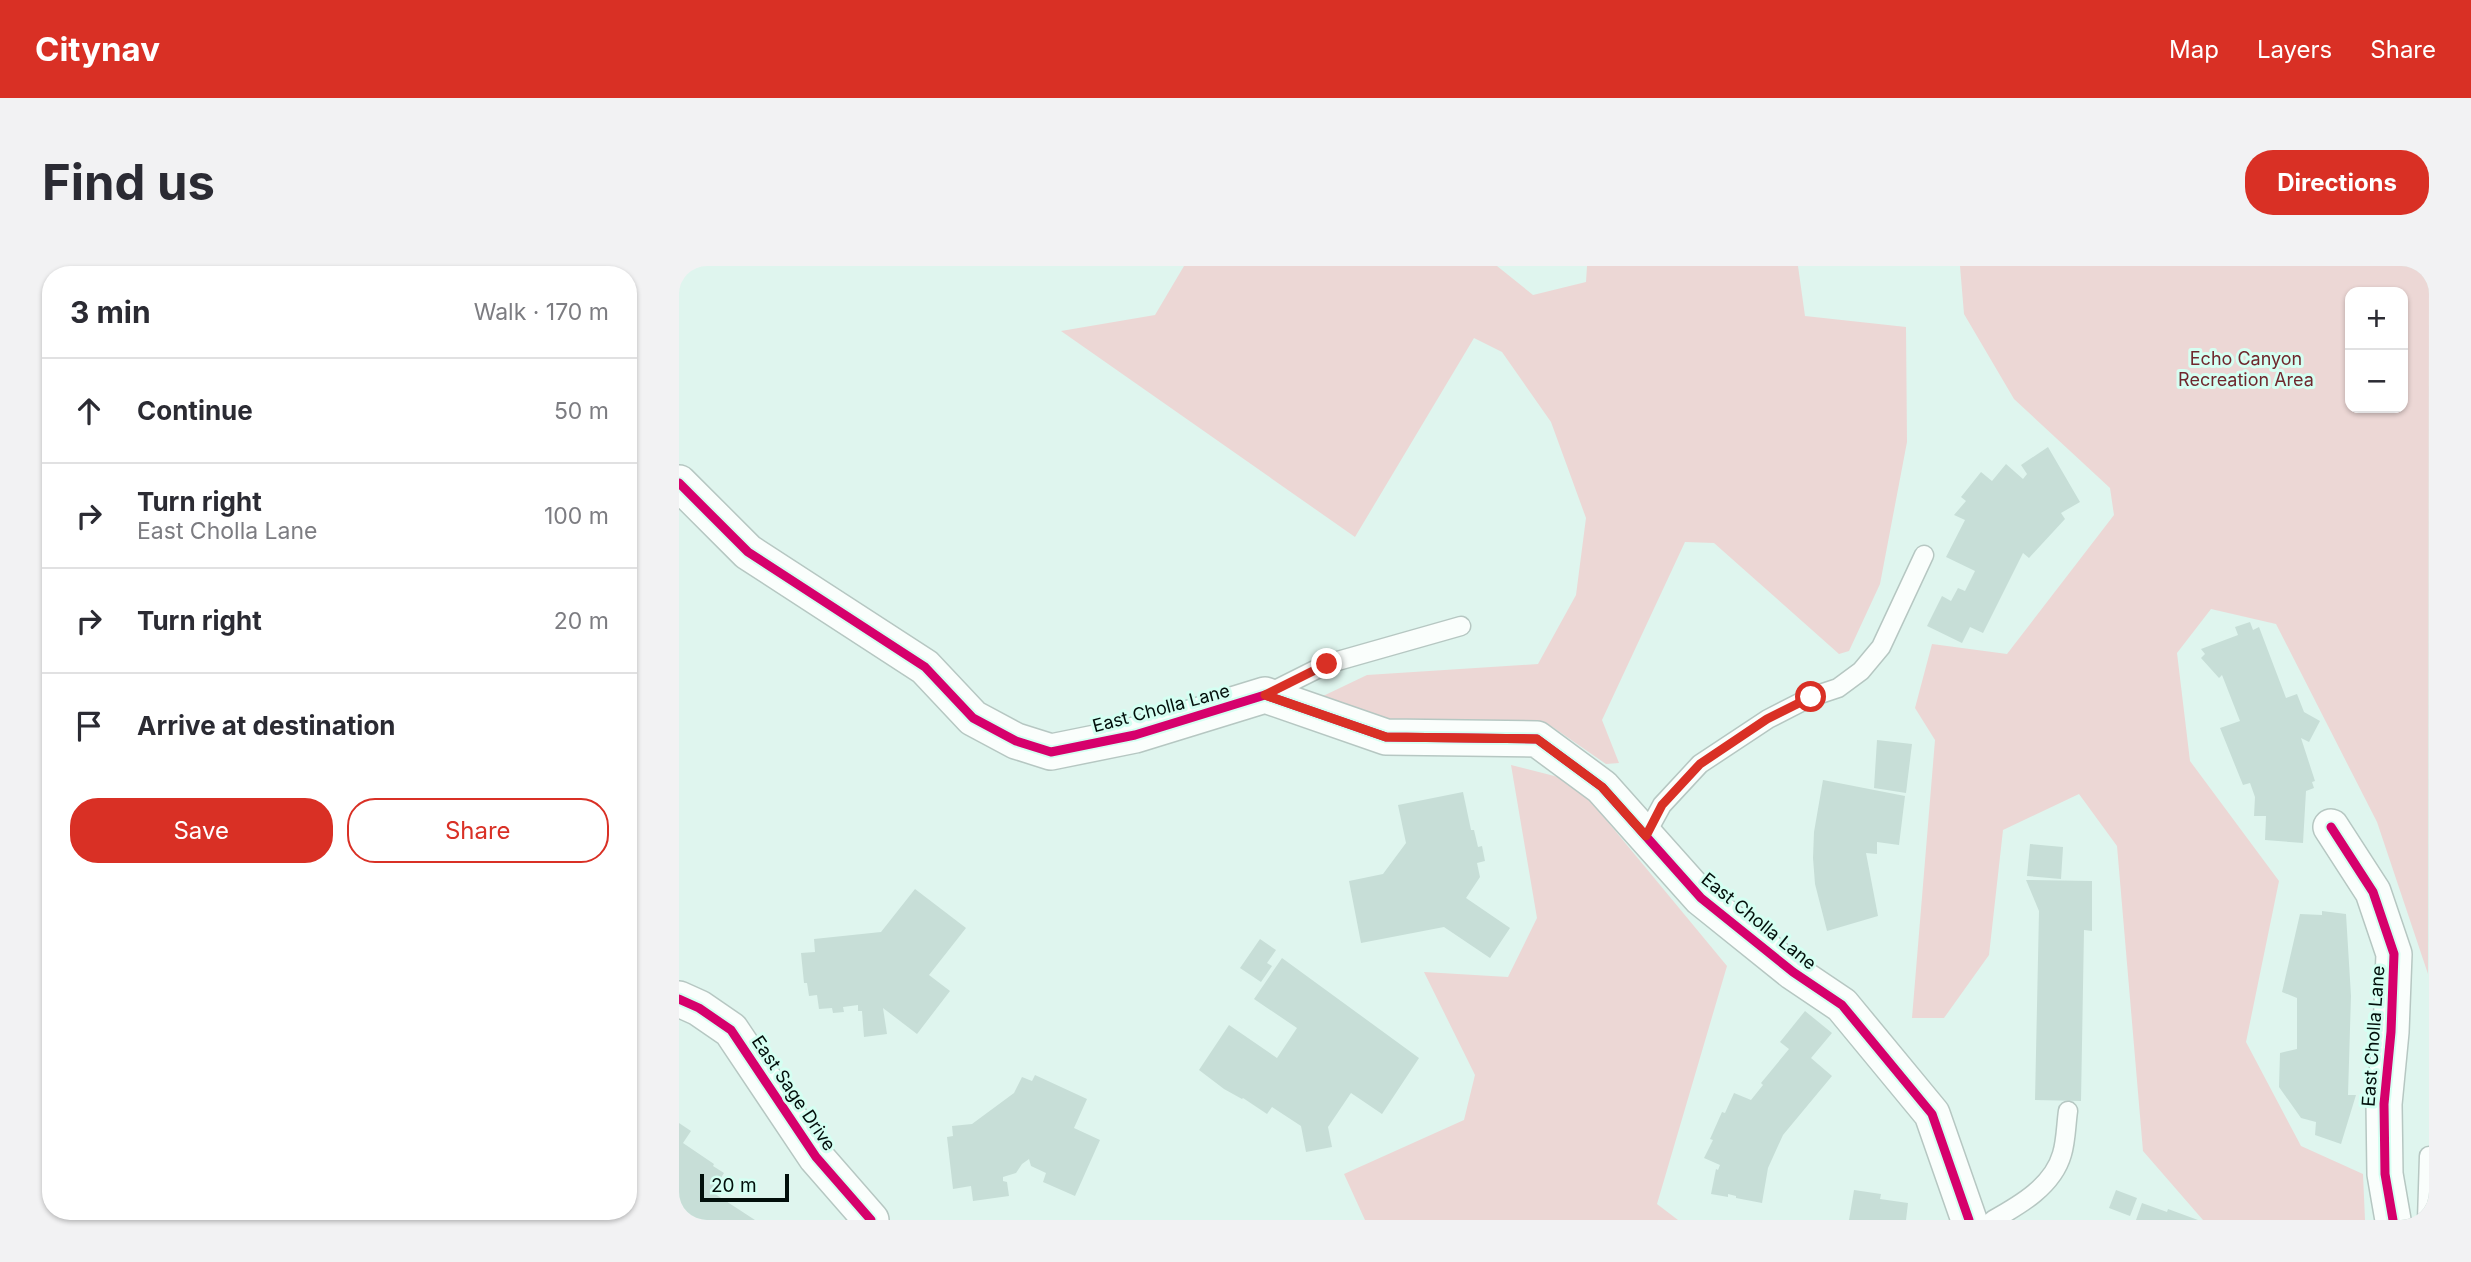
<!DOCTYPE html>
<meta charset="utf-8">
<style>
:root{--surface:#fff;--page:#f2f2f3;--text:#2b2b33;--muted:#7c7c81;--line:#e1e1e2;--accent:#d93025}
body{margin:0;font-family:Inter,sans-serif;background:var(--page);color:var(--text)}
.controls{position:absolute;right:21px;top:21px;display:grid;overflow:hidden;border-radius:14px;box-shadow:0 2px 5px #0004}
.controls button{width:63px;height:63px;display:grid;place-items:center;padding:0;border:0;border-bottom:2px solid var(--line);background:var(--surface);color:var(--text);font:35px sans-serif}
.scale{position:absolute;left:21px;bottom:18px;width:89px;box-sizing:border-box;padding-left:7px;border:4px solid #020f0b;border-top:0;font-size:19px;line-height:24px;white-space:nowrap;color:#020f0b;-webkit-text-stroke:5px #d5fff2;paint-order:stroke}
.stop{position:absolute;width:21px;height:21px;margin:-16px;border:5px solid #d93025;border-radius:50%;background:#fff}
.stop.end{background:#d93025;border-color:#fff;box-shadow:0 2px 7px #0008}
.list{margin:0;padding:0;list-style:none}
h2{display:flex;justify-content:space-between;align-items:center;height:91px;margin:0;padding:0 28px;font-size:30px}
h2 small{font-size:23px;font-weight:400;color:var(--muted)}
.list li{display:grid;grid-template-columns:46px 1fr auto;gap:21px;align-items:center;box-sizing:border-box;height:105px;padding:0 28px;border-top:2px solid var(--line)}
.list b{display:block;font-size:26px;white-space:nowrap}
.list p{margin:0;font-size:23px;white-space:nowrap;color:var(--muted)}
.list em{font-size:23px;font-style:normal;color:var(--muted)}
.actions{display:flex;gap:14px;padding:21px 28px}
.actions a{flex:1;padding:16px 0;border:2px solid var(--accent);border-radius:28px;text-align:center;font-size:24px;color:var(--accent)}
.actions .main{background:var(--accent);color:#fff}
.icon{flex:none;width:38px;height:38px;fill:none;stroke:currentColor;stroke-width:2;stroke-linecap:round;stroke-linejoin:round}
.map{position:relative;flex:none;width:1750px;height:954px;overflow:hidden;border-radius:28px}
header{display:flex;align-items:center;gap:42px;box-sizing:border-box;height:98px;padding:0 35px;background:var(--accent);color:#fff}
header strong{font-size:33px}
nav{display:flex;gap:38px;margin-inline-start:auto;font-size:24px}
.intro{display:flex;align-items:center;justify-content:space-between;box-sizing:border-box;height:168px;padding:0 42px}
h1{margin:0;font-size:49px}
.button{padding:18px 32px;border-radius:28px;background:var(--accent);color:#fff;font-size:24px;font-weight:700}
main{display:flex;gap:42px;padding:0 42px}
aside{flex:1;background:var(--surface);border-radius:28px;box-shadow:0 2px 5px #0004}
.map>svg:first-child{display:block}
</style>
<header>
<strong>Citynav</strong>
<nav><a>Map</a><a>Layers</a><a>Share</a></nav>
</header>
<div class="intro"><h1>Find us</h1><a class="button">Directions</a></div>
<main>
<aside>
<h2>3 min<small>Walk · 170 m</small></h2>
<ul class="list">
<li><svg class="icon" aria-label="ahead" viewBox="0 0 24 24"><path d="M12 20V5M6 11l6-6 6 6"/></svg><div><b>Continue</b></div><em>50 m</em></li>
<li><svg class="icon" aria-label="right" viewBox="0 0 24 24"><path d="M7 20v-9h11M14 6l5 5-5 5"/></svg><div><b>Turn right</b><p>East Cholla Lane</p></div><em>100 m</em></li>
<li><svg class="icon" aria-label="right" viewBox="0 0 24 24"><path d="M7 20v-9h11M14 6l5 5-5 5"/></svg><div><b>Turn right</b></div><em>20 m</em></li>
<li><svg class="icon" aria-label="arrive" viewBox="0 0 24 24"><path d="M6 21V4h12l-3 4 3 4H6"/></svg><div><b>Arrive at destination</b></div></li>
</ul>
<div class="actions"><a class="main">Save</a><a>Share</a></div>
</aside>
<div class="map">
<svg width="1750" height="954" viewBox="0 0 1750 954">
<rect width="100%" height="100%" fill="#dff5ee"/>
<g fill="#ecd7d5" fill-rule="evenodd">
<path d="M505,0h313l36,29 53,-13 1,-16h211l7,50 101,11 1,115 -27,142 -31,67 -10,3 -125,-111 -29,-1 -83,178 17,43 -13,1 -55,-38 -153,-2 -77,-27 46,-22 171,-11 38,-69 10,-77 -35,-96 -49,-70 -28,-14 -119,199 -294,-206 94,-16z"/>
<path d="M1281,0h469l-1,708 -51,-152 -101,-198 -65,-15 -34,44 13,108 89,120 -33,161 55,104 62,28 2,46h-162l-60,-69 -26,-305 -38,-52 -76,36 -14,125 -45,63h-32l23,-278 -20,-32 17,-64 75,10 107,-139 -4,-27 -96,-89 -50,-85zM1671,26h53v116h-53z"/>
<path d="M832,499l63,16 153,185 -70,238 21,16h-313l-21,-46 120,-54 11,-45 -51,-103 84,5 29,-59z"/>
</g>
<g fill="#c7ded7">
<path d="M1369,181l32,55 -19,11 4,6 -36,39 -6,-5 -40,80 -13,-6 -8,16 -35,-17 15,-30 9,5 7,-13 7,3 10,-20 -29,-14 19,-37 -11,-5 12,-14 -5,-4 20,-25 11,9 14,-17 17,15 4,-5 -6,-9z"/>
<path d="M1571,356l3,8 6,-3 27,71 11,-4 7,18 16,9 -11,21 -8,-4 14,43 -3,1 2,6 -8,3 -3,52 -38,-3 1,-24h-12l1,-19 -5,-14 -7,2 -23,-57 20,-7 -18,-46 -3,3 -18,-20 4,-4 -4,-5 37,-14 -3,-8z"/>
<path d="M1198,474l35,4 -6,49 -32,-5z"/>
<path d="M1144,514l82,16 -6,49 -22,-3v12l-11,-1 12,63 -51,15 -12,-47 -2,-26 1,-26z"/>
<path d="M784,526l8,38h3l4,17 4,-1 3,15 -8,2 3,14 -14,21 44,30 -20,30 -46,-31 -83,16 -12,-62 34,-7 23,-31 -8,-38z"/>
<path d="M1351,578l33,3 -2,32 -34,-3z"/>
<path d="M1347,614l66,1v50l-8,-1 -3,171 -46,-1 4,-189z"/>
<path d="M236,623l51,39 -37,47 21,16 -33,43 -34,-26 4,26 -23,3 -2,-26h-4v-6l-15,2 1,5 -11,1 -1,-5 -13,1 -2,-14 -8,1 -2,-13h-3l-3,-30 14,-1 -1,-13 67,-7z"/>
<path d="M1643,645l24,3 5,82 -3,99h8l-15,49 -26,-9 1,-13 -15,-4 -22,-31 1,-34 17,-4v-51l-15,-6 18,-78 22,1z"/>
<path d="M581,673l16,11 -9,13 5,3 -11,16 -21,-14z"/>
<path d="M603,692l137,100 -37,56 -31,-21 -23,34 4,20 -26,5 -5,-26 -29,-19 -5,7 -24,-16 -1,1 -18,-10 -25,-19 30,-45 48,33 20,-30 -43,-29z"/>
<path d="M1126,745l27,22 -21,25 21,18 -49,59 -15,33 -6,35 -26,-5v-2l-8,-2v3l-17,-3 5,-25 2,1 2,-5 -16,-7 9,-18 -3,-1 12,-27 3,1 9,-20 17,7 12,-15 -2,-2 28,-34 -9,-7z"/>
<path d="M356,809l52,24 -13,29 26,12 -25,56 -32,-14 3,-9 -15,-7 -2,-7 -7,5 -6,9 -13,4v4l4,1 2,14 -36,5 -2,-15 -18,3 -6,-52 6,-1 -1,-10 20,-2 42,-31 8,-16 10,4z"/>
<path d="M0,857l12,8 -8,12 31,21 -1,2 11,7 -12,19 43,28h-76z"/>
<path d="M1175,924l27,4 -1,5 28,4 -2,17h-57z"/>
<path d="M1437,924l21,8 -7,18 -21,-8z"/>
<path d="M1463,937l25,9 1,-3 30,11h-62z"/>
</g>
<g fill="none" stroke-linecap="round" stroke-linejoin="round">
<defs>
<g id="service">
<path d="M586,429l62,-31 134,-38"/>
<path d="M966,570l17,-31 38,-41 68,-45 43,-22 27,-9 23,-17 20,-24 43,-92"/>
<path d="M1314,954c27,-15 60,-34 69,-66 4,-13 4,-29 6,-43"/>
<path d="M1748,954l2,-64"/>
</g>
<g id="minor">
<path d="M0,217l69,69 177,115 48,51 43,23 35,11 84,-17 130,-40 121,42 151,2 65,48 99,111 92,74 49,33 90,109 37,106"/>
<path d="M1652,561l42,65 21,62 -3,78 -7,72 1,70 8,46"/>
<path d="M0,733l20,9 32,22 85,127 55,63"/>
</g>
</defs>
<use href="#service" stroke="#b6c7c2" stroke-width="21"/>
<use href="#minor" stroke="#b6c7c2" stroke-width="38"/>
<use href="#service" stroke="#fafefc" stroke-width="18"/>
<use href="#minor" stroke="#fafefc" stroke-width="35"/>
<defs>
<g id="cycleway">
<path d="M0,217l69,69 177,115 48,51 43,23 35,11 84,-17 130,-40 121,42 151,2 65,48 99,111 92,74 49,33 90,109 37,106"/>
<path d="M1652,561l42,65 21,62 -3,78 -7,72 1,70 8,46"/>
<path d="M0,733l20,9 32,22 85,127 55,63"/>
</g>
</defs>
<use href="#cycleway" stroke="#d5fff2" stroke-width="13"/>
<use href="#cycleway" stroke="#d6006c" stroke-width="9"/>
</g>
<g fill="none" stroke-linecap="round" stroke-linejoin="round">
<path stroke="#d93025" stroke-width="9" d="M648,398l-62,31 121,42 151,2 65,48 44,49 16,-31 38,-41 67,-45 44,-22"/>
</g>
<g text-anchor="middle" dominant-baseline="central" stroke-width="6" stroke-linejoin="round" paint-order="stroke">
<g font-size="18" fill="#6f272d" stroke="#d5fff2">
<text x="1567" y="92">Echo Canyon<tspan x="1567" dy="21">Recreation Area</tspan></text>
</g>
<g font-size="18" fill="#020f0b" stroke="#d5fff2">
<text transform="translate(482 442) rotate(-15)">East Cholla Lane</text>
<text transform="translate(1080 655) rotate(39)">East Cholla Lane</text>
<text transform="translate(1694 770) rotate(-86)">East Cholla Lane</text>
<text transform="translate(115 827) rotate(56)">East Sage Drive</text>
</g>
</g>
</svg>
<div class="controls">
<button>+</button>
<button>−</button>
</div>
<div class="scale">20 m</div>
<div class="stop" style="left:1132px;top:431px"></div>
<div class="stop end" style="left:648px;top:398px"></div>
</div>
</main>
